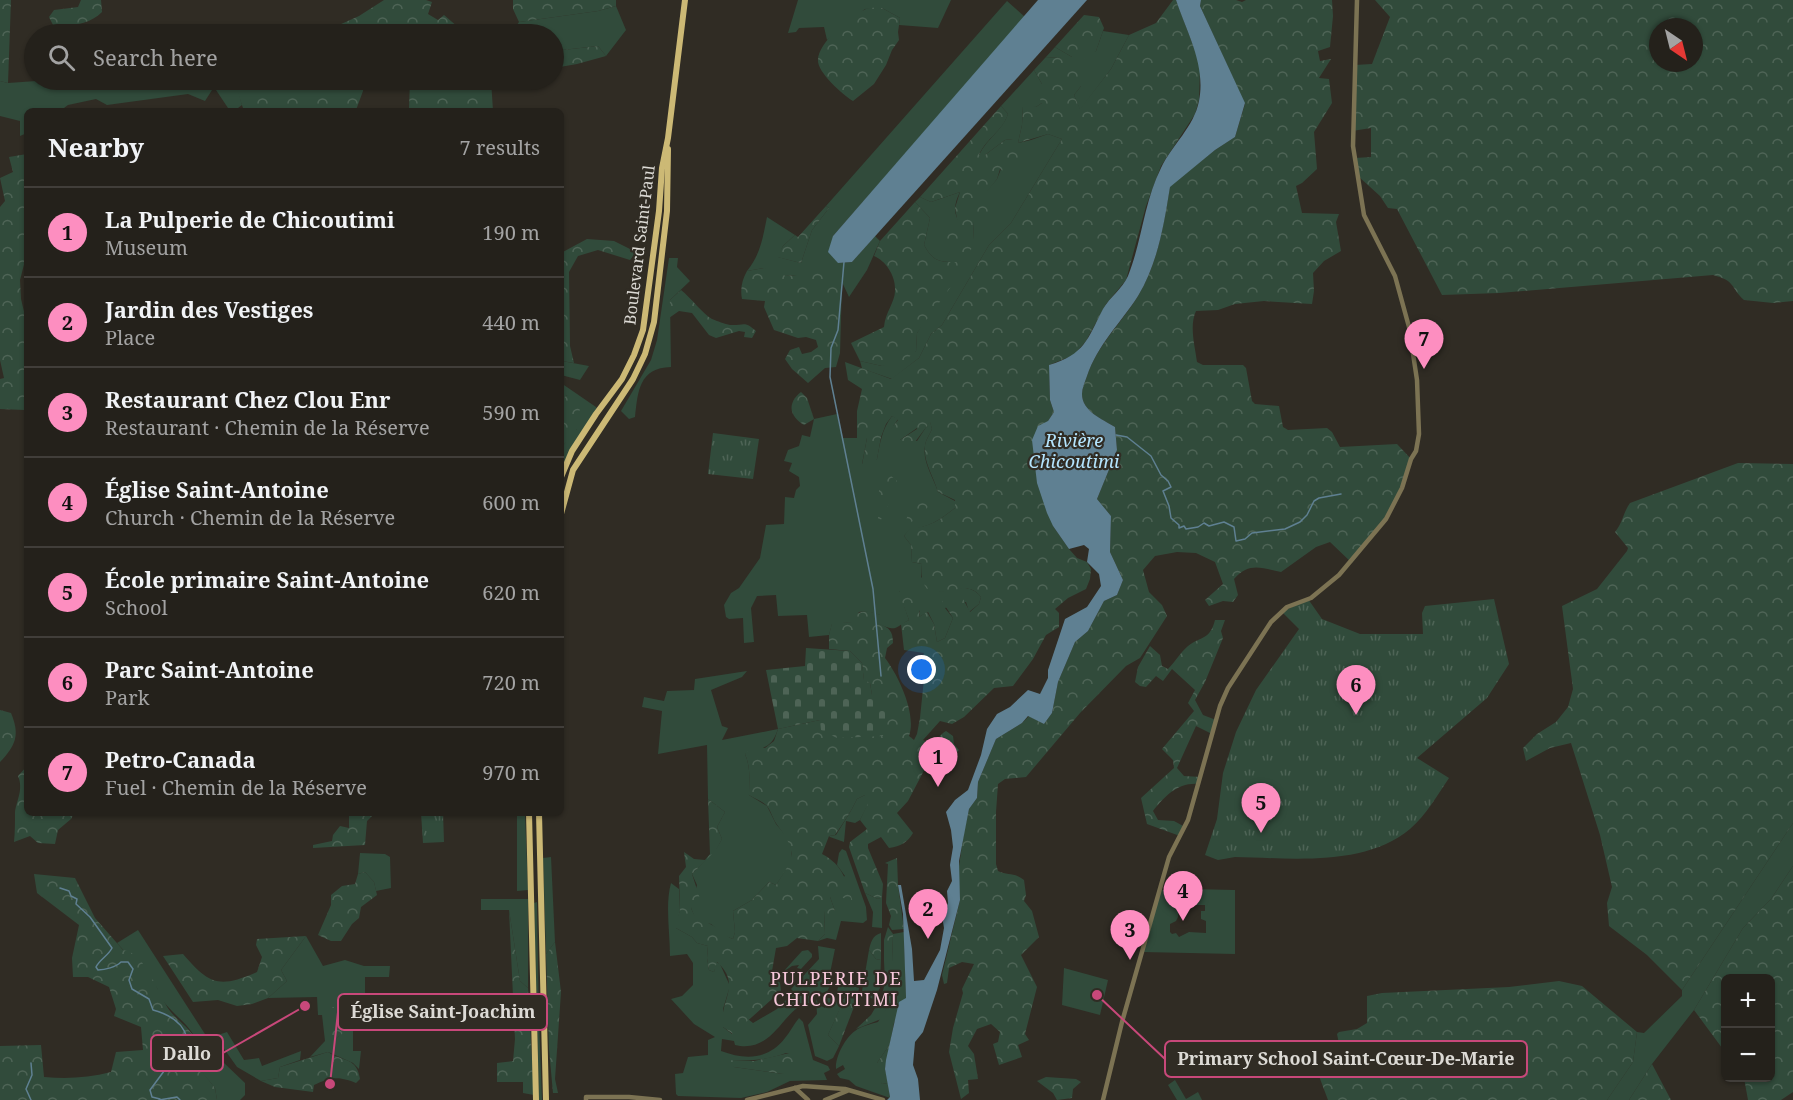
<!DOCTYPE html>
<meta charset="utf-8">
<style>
:root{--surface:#24211b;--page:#302e28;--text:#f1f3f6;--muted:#a3a3a3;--line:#413e3a;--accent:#fd8ec0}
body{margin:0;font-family:"Noto Serif",serif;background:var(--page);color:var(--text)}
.controls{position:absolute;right:18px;bottom:18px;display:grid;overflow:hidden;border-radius:9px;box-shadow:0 2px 4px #0004}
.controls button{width:54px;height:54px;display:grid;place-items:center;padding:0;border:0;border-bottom:2px solid var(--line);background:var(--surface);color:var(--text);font:30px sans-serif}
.compass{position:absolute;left:1649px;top:18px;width:54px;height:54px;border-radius:50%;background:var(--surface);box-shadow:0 2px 4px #0004;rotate:145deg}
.you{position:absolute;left:922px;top:670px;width:21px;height:21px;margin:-15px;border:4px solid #fff;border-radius:50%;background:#1a73e8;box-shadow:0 0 0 9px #1a73e833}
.badge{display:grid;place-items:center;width:39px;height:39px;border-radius:50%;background:var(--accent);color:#111;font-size:20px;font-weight:700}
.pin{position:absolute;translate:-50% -50px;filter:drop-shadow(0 2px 3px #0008)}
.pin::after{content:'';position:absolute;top:32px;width:21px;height:18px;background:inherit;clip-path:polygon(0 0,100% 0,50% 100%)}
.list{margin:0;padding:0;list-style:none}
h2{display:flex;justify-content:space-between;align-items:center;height:78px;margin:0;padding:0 24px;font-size:26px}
h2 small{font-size:20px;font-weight:400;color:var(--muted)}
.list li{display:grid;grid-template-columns:39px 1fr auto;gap:18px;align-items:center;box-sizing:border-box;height:90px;padding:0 24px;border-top:2px solid var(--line)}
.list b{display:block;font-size:22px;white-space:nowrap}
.list p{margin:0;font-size:20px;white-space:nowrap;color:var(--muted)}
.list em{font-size:20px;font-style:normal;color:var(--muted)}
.icon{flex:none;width:33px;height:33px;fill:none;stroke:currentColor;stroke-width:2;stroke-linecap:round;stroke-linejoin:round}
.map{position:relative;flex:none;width:1793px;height:1100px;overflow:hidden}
.search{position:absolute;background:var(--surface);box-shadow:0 2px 4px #0004;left:24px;top:24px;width:540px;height:66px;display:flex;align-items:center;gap:15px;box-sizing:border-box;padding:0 21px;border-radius:33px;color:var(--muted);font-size:22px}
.panel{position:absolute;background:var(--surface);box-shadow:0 2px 4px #0004;left:24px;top:108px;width:540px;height:708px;border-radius:9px}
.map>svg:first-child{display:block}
</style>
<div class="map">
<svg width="1793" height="1100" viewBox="0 0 1793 1100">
<defs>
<pattern id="forest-crowns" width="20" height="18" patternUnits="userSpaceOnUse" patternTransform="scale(1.5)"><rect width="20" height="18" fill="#314b3b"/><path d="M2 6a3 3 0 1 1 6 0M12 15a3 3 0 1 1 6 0" fill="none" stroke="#4e6456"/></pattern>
<pattern id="cemetery-stones" width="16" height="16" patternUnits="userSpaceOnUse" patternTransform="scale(1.5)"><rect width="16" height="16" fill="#314b3b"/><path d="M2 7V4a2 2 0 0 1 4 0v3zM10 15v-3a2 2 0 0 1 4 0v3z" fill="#4e6456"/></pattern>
<pattern id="park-tufts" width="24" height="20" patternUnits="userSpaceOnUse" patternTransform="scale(1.5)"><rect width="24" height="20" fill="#314b3b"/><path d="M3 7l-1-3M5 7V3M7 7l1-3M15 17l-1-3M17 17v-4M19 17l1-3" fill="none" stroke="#4e6456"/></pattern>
</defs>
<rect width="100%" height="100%" fill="#302c24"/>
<g fill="#314b3b" fill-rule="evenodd">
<path d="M798,0h153l-13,28 -39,-3 1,-7 -18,-10 -17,1 -38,31 -3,-13 -25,1 -3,4 -8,1z"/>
<path d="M1007,1l18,16 -192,219 5,27 14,-1 23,-26 5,5 -13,29 -18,27 -7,-15 -45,-7 -12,1 -21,-8 -17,3c14,-17 16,-35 20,-54l28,18 -12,11 -5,11 23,6 11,-33 17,-22 -3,-2z"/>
<path d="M616,6l10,24 -20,26 -8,-10 -44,5v-17h-89l46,-1 8,-11 79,-11z"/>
<path d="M1103,31l26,4 -18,34 -31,41 -6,-15 7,-9 -21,-29 -15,1 10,-11 17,10 24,-6z"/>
<path d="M1034,70l8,14v19l-6,4 -13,-1 -1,19 -4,18 13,-3 17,-6 14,5 -51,84 -22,22 -47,80 -11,9 -12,24 -27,21 -26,-9 -3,2 -3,-11 22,5 34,-15 1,-18 43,-71c-20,0 -26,1 -36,-17l6,-27 -15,-16 5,-5 11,5 29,-10c-11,21 -2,32 14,48l-1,-18 14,-25 -2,-4 12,-14 16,-40 -8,1 -20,15h-6c8,-17 23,-24 29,-41l-7,-8z"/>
<path d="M50,80h249l-62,7 5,18 -8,6h-4l-16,-24 -9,14 -17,-7 -81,11 -11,-6 -28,6 -8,6h-33v22l-7,3v-15l-20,-5v-35l8,2z"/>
<path d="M669,258h9l-1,9 13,14 -20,19 1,67c-32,1 -33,24 -36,50l-6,2 -8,-8 30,-51 6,-20z"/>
<path d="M561,361h1l27,5 -9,14 -19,-5z"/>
<path d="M561,383l35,24 2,3 -37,63c0,-24 -2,-26 16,-44l-10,-34 -6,5z"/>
<path d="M837,414l5,24h25l-5,26 15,-5c3,-16 5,-30 15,-43l6,3 -7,11 22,-9h4v7l-17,12 17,1 13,-20 2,8c-2,5 -7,12 -7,17 -3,16 9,32 13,46l17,9v7c-14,11 -26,20 -45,21l-6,7 7,9 1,17 10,2 -1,13 19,15c15,-3 30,-9 41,5l-2,7 -10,8 -3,-10 -21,6 8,10 -8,20 -8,4 -3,-18 -6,-12 -9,5 1,-6 -21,-20 10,29c-15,8 -12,12 -30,4l1,-9c-8,-3 -13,-4 -21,-3l-6,10 -21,2 -3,11 -20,2 -2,-22 -29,1 -2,-21 -19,1 -6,12 3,34 -10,1 -1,-25 -14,1 -3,-2 -2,-12 7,-12 8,-5 21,-30 6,-33 18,-1 1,-27 9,1 2,-8 4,-4 -1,-9 -10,-6 3,-8 -8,-2 4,-11 11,-4 3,-11 8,2 4,-18z"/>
<path d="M747,671l-5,6 -31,13 11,36 6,2 -6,12 56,-11c-6,19 -15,19 -33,25 6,14 4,26 4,41l18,11 9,18 12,14 3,10v15l-15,22 -7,-3 -17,18 -19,11 2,21 -2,7 -8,-3 -14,-12 -11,-2 -5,-4 -4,-10 6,-23 -5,-11 24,-25 6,-10 -5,-12 8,-15 -17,-13 -1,-54 -49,9 4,-43 -20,-4 2,-10 20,4 3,-10 27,-1 1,-11z"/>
<path d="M865,795h8l-13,25 -5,3 -9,-2 -2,21 -14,-5 -1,-1 7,-1c7,-12 15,-23 21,-36z"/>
<path d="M517,813h8l3,77 -11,1z"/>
<path d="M1793,823v43l-22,33 -28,29 -49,82 -42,54 -23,36h-22l26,-38 4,-30 7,1 38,-37v-6z"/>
<path d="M842,849l4,2 20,56 1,13 -4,3 -22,-2 -5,19 -9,-2 -9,3 7,-7 -1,-24 11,1 -5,-14 -1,-12 16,-9 -8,-11 2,-12z"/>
<path d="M360,853l25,1 5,3 1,31 -15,3 -2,-9 -9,-10 -7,2z"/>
<path d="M551,857l4,85 -9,12 -3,-96z"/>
<path d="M671,883l8,6 1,21 -4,18 16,9 5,6 11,3 -1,12 2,12 5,2 2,-10 4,2 10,22 -7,23v18l9,7 16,-15 5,4 24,-14 17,-17 -3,-3 28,-30 -1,-13 17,3 -6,29 4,1 -6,13 -11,2 -5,9c-26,-1 -35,52 -76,42l-1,-4 -12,-2 -1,12c24,9 47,9 64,-13 5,-6 9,-14 14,-20l4,4 10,38 15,6 2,4 -6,3 3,7 -37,1 -23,11 -26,6 -63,-2 -2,-2 -1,-20 8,-1 5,-16 20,-2v-15l7,-3 -21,-13 -23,-25 11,-3 11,-11v-22l-6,-9 -17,2c0,-24 -5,-51 1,-73zM786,1053h9l-12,21 -49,-7 -2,-7c20,1 35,0 54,-7z"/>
<path d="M1190,889l45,1v64l-92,-2 17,-62h19l-1,27 -2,4 -6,3v8l2,2 4,-1 3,4 10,-5 17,1v-12l-5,-2v-8h4v-6h-12z"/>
<path d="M865,893l13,6 4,-2v31l-10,-1 1,-15z"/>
<path d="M481,899h47v89l-8,-7 -11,-71h-28z"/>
<path d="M537,902l2,117 3,81h-3l-5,-197z"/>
<path d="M138,930l85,132 22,21v12l-5,5h-23l-2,-12 -21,-25c1,-6 3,-14 2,-20 -2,-19 -34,-33 -39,-55l-40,-45z"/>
<path d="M904,932l2,66 -12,25 -4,21 -13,19 5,21 6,-1 2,15 -34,-12 -7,-6 -9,-2 -3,-4 8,-5 -2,-4 -7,4c-1,-12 9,-31 19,-38 6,-5 16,-7 23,-9l12,-20 -9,-4 4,-15 -1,-22h8l1,-27z"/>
<path d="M306,936l17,30 22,-6 19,6h26l-1,11h-24v16l-15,1v20l-2,-1 -11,25 7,-7 9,-4v24h8l-2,18 -6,-6 -25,-11 -18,5 15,-16 -3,-26h-4l-1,-18 -49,1 19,-17 -6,-11z"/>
<path d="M808,950l4,4v3l-11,12 -4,-1 2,-3 -7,1 -9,6 19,-21z"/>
<path d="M869,950l7,9 5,1 -1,28 -6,11 -7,-2 -5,-6z"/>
<path d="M1064,968l44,12 -8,35 -38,-10z"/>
<path d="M840,981l19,7 -2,11 -13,1 -16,35 11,11 -6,12 -6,3 -12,-5 -7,-31 9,-11 -1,-15 3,6 6,3 2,-10 17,1 1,-2 -8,-6z"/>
<path d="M227,1032l17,28 15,-2 3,8 39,-15 -1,9 -20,7 -2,11 -17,3 -24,-14 -22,-31z"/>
<path d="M1175,1080l11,19 12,-7 4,8h-25l-9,-15z"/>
</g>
<g fill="url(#forest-crowns)" fill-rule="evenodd">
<path d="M0,0h11l-3,83 -8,-2z"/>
<path d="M81,0h20l1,12c-13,13 -31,14 -49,13l-4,-8 5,-7 24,-3z"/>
<path d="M384,0h42l6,2 -4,12 10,6 6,-5 22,19h-147l40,-18z"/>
<path d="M513,0h103v6l-18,5 -79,11 -6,-13z"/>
<path d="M1173,0h3l20,53 4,17 -1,30 -4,14 -34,52 -15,40 -20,74 -20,24 -20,37 -12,14 -25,10 1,35 4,12 -6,9 5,105 16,23 8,9 10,4 4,7 -1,10 -4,10 -18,9 -13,11 4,4v14l-13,8 -13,24 -20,27 -19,2 -30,29 -12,7 -12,-3 -17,19 8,4c7,-3 8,-9 15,-13l7,5 1,8 5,6 -15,17 -15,-6 -21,40 -11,12 16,20c-6,10 -12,13 -24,15l-8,-11 -13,7v4l15,36 -1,13 -4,2 -13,-6 -16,-46 1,-5 17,-13 -7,-9 12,-25h-7l-8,4c-6,13 -14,24 -22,36l-6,1 -7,18c21,11 24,26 31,48l-12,-5 -11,-11v11l5,14 -3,6 -8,-6 1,23 -7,7 -21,-3 -10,8 -11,2 -4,23 8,12 1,8 -48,43 -10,-7c-5,-25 20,-42 -6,-65l-3,10 -5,-2 -2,-12 1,-12 -11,-3 -5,-6 -16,-9 -1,-2 5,-16 -1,-34 7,-9 -2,-15 10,7 11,1 5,-6 -2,-55 17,13 -8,15 5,12 -6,11 -24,24 8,25 -9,9c7,17 8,9 21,17 8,4 12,11 21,14l2,-7 -2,-21 19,-11 17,-18 7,3c18,-27 22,-32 2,-59 -5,-6 -7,-16 -12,-21 -4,-4 -11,-6 -17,-10 0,-15 2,-27 -4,-41l9,-8 11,2 9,-7 4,-12 42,-9 52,-25 -2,-12 -6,-2 -2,-18 -12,-12 -21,-2v-14l3,-12 20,-1c4,-13 17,-12 28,-7v9c9,4 13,7 13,19l-6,5 -2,10c13,17 32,56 24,78l5,4 3,-6 3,-16 4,-39 -3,-18 3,-8 -20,-3 -3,-26 8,-4 -11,-29 23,8 -2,18 8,-5 7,12 3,18 8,-4 8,-20 -11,-17 10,-4h10l8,15 9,-8 2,-7c-11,-15 -24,-6 -40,-5 -4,0 -10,-2 -14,-3 -6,-8 -6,-15 -5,-25l-10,-2 -1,-17 -7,-9 6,-8c19,0 31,-9 45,-20v-8l-17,-8c-4,-15 -15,-30 -13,-46 0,-5 5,-12 7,-17l-2,-7 -21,28 -8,-5 -1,-5 17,-11v-8h-4c-4,10 -8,14 -20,14l-3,-5 8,-10 -6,-4 -6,8 -5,13 -4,22 -6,5 -9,1 5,-27 -10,1v-28l5,-22 -14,-9 -3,-18 46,17 28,-21 12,-24 11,-9 47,-80 22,-22 51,-84 -14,-5 -30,9 6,6c0,11 -1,21 -11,27l-13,-7 -3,10 -11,14 5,7 1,6 -1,8 -5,9 -13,-1 1,18 -4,13 -10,2 -17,-4c-1,-15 4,-18 15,-27l-3,-16 5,-16 -29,10 -11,-5 81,-91 7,8c-6,18 -21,23 -29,41h6l20,-15 8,-1 5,4 4,-18 1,-19 5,-2 8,3 6,-4 -5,-10 5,-9 -8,-14 11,-12 15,-1 24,11 -3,18 -7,9 6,14 31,-40 18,-34 27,-12z"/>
<path d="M1201,0h35l6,2 4,-2h86l1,16 -3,31 -12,4 2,10 11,-2 -12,19 10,1 3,24 -18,29 3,37 -15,14 -6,3 6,27 37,1 -3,8 5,29 -17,10 -11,12 1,18 -2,13 -48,-3 -29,3 -17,6 -22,1c-7,15 -1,35 1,51l6,3h40l3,3 6,33 3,3 24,2 4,21 5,3 39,-2 5,4 8,15 57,-3 15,16 -25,59 -35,44 -22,-21 -14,5 -35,25c-20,-4 -32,-10 -47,7l4,16 -5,7 -10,-1 -14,5 -4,-6 18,-16 -8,-22 -19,-9 -19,-1 -22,4 -12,14 6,22 13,13 5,11 -27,42 -14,8 -46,47 -54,64 -21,2 -7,5 -2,28v52l2,7c10,5 16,1 26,9l2,15 -2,6 8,10 7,26 -18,18 16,32 -12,47 4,6 -11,5 4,12 -23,8 -6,-21 5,-2 2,-10 -9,-8 -14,5 -9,17 6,8 4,25 -10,1 1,13 -8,6 -12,-47 4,-24 10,-35 -1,-4 12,-25 -12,-2 -13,6 -2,15 -3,1 -2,-9 18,-75 -2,-27 6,-41 5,-23 8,-11 1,-16 18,-43 26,-16 7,-7 15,8 8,-11 6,-31 17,-40 13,-11 16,-30 13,-6 6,-15 -13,-28 1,-36 -14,-17 20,-49 -2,-23c-13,-8 -33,-16 -33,-33 0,-6 3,-12 5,-18 11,-32 34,-52 51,-80 20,-33 26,-72 32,-110l45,-36 20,-13 10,-33 -45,-98z"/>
<path d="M1375,0h418v301l-20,2 -29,-3c-14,-13 -8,-19 -31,-25l-214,18 -57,2 -45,-86 -9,-1 -8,-12 -22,-20 -3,-18 16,-1v-29l-19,3 3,-66 17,-1 18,-47zM1658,27h36v36h-36z"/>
<path d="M882,8l18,10 -2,14 1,8 -7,10 -6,15 -12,19 -21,17c-10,-6 -36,-29 -35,-41 0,-17 31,-43 46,-50 5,-3 12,-2 18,-2z"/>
<path d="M1084,15l15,2 5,11 -8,23 -13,8 -11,-2 -17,-10z"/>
<path d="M598,46l8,10 -29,8 -23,4v-17z"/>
<path d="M299,80h65l-1,11 -7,19 1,1h-113l-8,-24z"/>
<path d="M410,80h81l2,31h-88l4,-3z"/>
<path d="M27,154v99l-7,27 1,19 6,25v99l-2,-13 -25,-1v-30l4,-1 -4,-18v-153l5,-6 -5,-23 13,-6 -4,-15z"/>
<path d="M915,202l15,16 -6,27c10,18 16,17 36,17l1,11 -44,60 -1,18 -15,13 -19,2 -22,-5 -9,-18 33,-16c1,-14 11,-25 11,-36 1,-15 -9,-30 -21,-35l6,-15z"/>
<path d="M826,206l3,2 -17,22 -11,33 -24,-6 6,-11 12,-11 3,2z"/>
<path d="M587,239l27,2 22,11 -6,8 -32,-10 -20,6 -9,16 1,74 4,17 -12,-2 -1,-3v-105z"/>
<path d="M807,266l35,16 -2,71 -4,14 -11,1 -17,15 -16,-14 -7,-10 5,-9 9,-3 3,7 9,-2 7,-5 -2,-7 -10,-3 -8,1 -24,-8 -10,-23 1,-6 -23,-2c-2,-10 0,-19 5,-28l17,-3 15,1 6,7 12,-1z"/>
<path d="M681,290c10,8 22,24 31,29 5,2 13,5 18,6 14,1 14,-5 26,6l-4,7 -8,-1 1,-5 -6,-1 -23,7 -7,-3 -17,-22 -13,-2 -10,7 1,-18z"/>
<path d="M801,392l6,6 7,21 -10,6c-15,-9 -17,-22 -3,-33z"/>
<path d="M567,395l13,9c-1,7 1,19 -3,25 -3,7 -12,12 -16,20l2,-42 -2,-7z"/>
<path d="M1738,463l55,1v359l-111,167 -35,-35 -38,-29 -2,-23 5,-16 -12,-52 -29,-92 -21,5 -24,13 -3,-13 14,-14 19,-12 12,-15 5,-18 -11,-83 35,-17 30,-38 1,-3 -13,-16c8,-10 8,-19 15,-29z"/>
<path d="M887,475h3l7,6 1,12 -10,12 -6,14 -4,1 1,-30z"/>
<path d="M923,501l6,1c0,8 -11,17 -18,20l-5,-2 6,-15z"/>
<path d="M1215,620h10l-4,11 2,7 -18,44 -10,18 8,15 13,5 -4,14 -16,-8 -19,42 7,8 17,1 -2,7c-21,-2 -34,12 -46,27l5,9 16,1 11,6 -5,9 -33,-12 -6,-26 33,-30 -1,-8 -11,-11 32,-38 -6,-8 7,-13 -23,-21 -9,12 -7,-5 -10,11 -6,-1 -5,-4 3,-15 12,-21 10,9 2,11 6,3c7,-7 12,-16 20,-23 13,-10 22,-6 27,-26z"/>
<path d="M0,710l11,3c9,22 5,32 -11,49z"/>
<path d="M27,766v47h47l-3,6 -13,11 -3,14 -17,-1 -8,-7 -16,6c1,-10 1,-19 1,-29 1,-12 9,-23 3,-37z"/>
<path d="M349,813h21l3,2 -6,6 -2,24 -52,3v-3l19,-4 1,-6 7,-9 9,2z"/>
<path d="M897,858l1,27 6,44 -12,1 -3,-5 2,-9 -5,-13 2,-39 -3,-1z"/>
<path d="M1793,866v226l-12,8h-33l-4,-22h26v-100h-44l-1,74 -31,-42 49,-82 28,-29z"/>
<path d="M365,872l9,10 3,13 -16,12 -2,11 -7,6 -11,17h-10l-13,-6 13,-30v-10l11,-9 13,-2 3,-10z"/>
<path d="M34,874l41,4 20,40 28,32c23,3 34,43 47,61 8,10 19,16 25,28 3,7 0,17 0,24l20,25 2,12h-217v-54l41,-1 3,32c23,2 44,1 67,-5l5,-20 27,-2 -2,-23 -27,-11 2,-7 -7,-22 -21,-10h-15l-1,-19 7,-33 -42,-32z"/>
<path d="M509,910l11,71 8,7 6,107 -11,-2v-11h-26v-19l16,-2 2,-22z"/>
<path d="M888,927l5,7 -1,27h-8v-21z"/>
<path d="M881,933v27l-5,-1 -7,-9c2,-8 3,-14 12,-17z"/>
<path d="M306,936l-25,34 6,11 -19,17 -16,6 -15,2 -19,-6 -25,2 -30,-46 20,-2c26,30 35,35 74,18l5,-15 -6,-12 1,-6z"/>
<path d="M555,942l6,50 -6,87 3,14h-5l-4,-44 -3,-95z"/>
<path d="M1559,981l23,5 55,46 -4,30 -26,38h-279l-12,-32c22,-9 27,-8 21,-34l2,-2 18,-3 10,-6v-27l15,-3 127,-6z"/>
<path d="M881,998l9,4 -9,17 -25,10 15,-14z"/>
<path d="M844,999h13l-18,47 -11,-11z"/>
<path d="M333,1007l12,2 5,5v13l-13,11 -7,-2 -1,-27z"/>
<path d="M890,1044l-5,25 3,14 -6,1 -7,-12 2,-9z"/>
<path d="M798,1051l3,5v7l-12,10 -6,1 -49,-7 -6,-4 4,-3 22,1z"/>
<path d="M328,1052c15,10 29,5 32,27l-4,4c-18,-7 -25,-6 -42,2l-1,7 -38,-5 -14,-6 17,-3 2,-11z"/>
<path d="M1652,1064l19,36h-42z"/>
<path d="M1046,1077l30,2 5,3 -8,7 -1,9 -15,2 -4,-7 -16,-12z"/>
</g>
<path fill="url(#cemetery-stones)" d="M806,648l44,3 12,12 2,17 6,3 2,12 19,10 -8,31 -46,2 -16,-8 -1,-10 -42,9 -12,-59 39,-4z"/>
<g fill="url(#park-tufts)">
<path d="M713,433l46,6 -6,40 -45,-5z"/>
<path d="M1308,599l14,20 38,15h63l-1,-21 3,-7 69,-7 15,65 -22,34 -70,60 32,20c-12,18 -23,37 -39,51 -46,38 -118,29 -175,28l-17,3 -13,-5 12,-36 6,-46 13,-41 20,-42 43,-61 -17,-17z"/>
<path d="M421,813h22l1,29 -21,1z"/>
</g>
<g fill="#5f8092">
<path d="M1038,0h49l-235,262 -14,1 -10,-11 5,-16z"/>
<path d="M1176,0h25l-1,6 45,97 -10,34 -20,13 -45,37c-6,37 -12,76 -32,109 -18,28 -40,48 -51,80 -2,6 -5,12 -5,18 0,17 20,25 33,33l2,23 -20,49 14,17 -1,36 13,28 -6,15 -13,6 -16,30 -13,11 -17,40 -6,31 -8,11 -16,-8 -6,7 -26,16 -18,43 -1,16 -8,11 -10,52 1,39 -23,90 -14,42 -8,10 -2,23 5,14 2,21h-33l3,-3 -5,-28 1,-9 13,-58 7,-4 -3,-84 -5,-29h3l11,64 2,32 10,-1 16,-30 4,-22 -2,-12 6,-13 -1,-12 5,-10 -2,-16 3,-18 -2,-17 -5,-18 9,-12 13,-10 13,-35 6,-26 10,-15 13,-7 18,-17 12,4 8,-16v-8l17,-51 22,-12 14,-21 -2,-12 -12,-12 2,-13 -5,-4 -15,4 -16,-23 -6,-13 -10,-30 -5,-43 6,-14 10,-5 6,-9 -4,-12 -1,-35c36,-11 38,-25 54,-56 7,-12 19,-20 25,-33 14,-35 16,-74 33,-108 11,-23 33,-41 38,-67 7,-36 -12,-68 -23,-101z"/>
</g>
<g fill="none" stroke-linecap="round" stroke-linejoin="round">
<g stroke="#5f8092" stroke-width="1.5">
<path d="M844,262l-6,68 -7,18 -1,29 43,212 8,87"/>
<path d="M1116,435l11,2 24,19 10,19 7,6 3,6 -8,4 6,15 2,12 8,7v3l5,-2 2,3 12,-2 6,-4 5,3 15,-4 10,5 2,14 9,-2 7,-6 33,-4 15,-7 7,-7 7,-14 5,-3 22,-4"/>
<path d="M60,888l9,3 2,5 6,3 -1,5 14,13 22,31c-4,8 -12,11 -16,19l2,3c7,0 18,-3 23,-8h7l5,7 -4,11 3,9 17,10 4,11c15,4 30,12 34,28l-16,14 -1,11 -20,27 2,7 8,2"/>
<path d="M31,1063l1,12 -6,14 5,11"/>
<path d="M159,1100l18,-3 3,3"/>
</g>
<g stroke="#7c7353" stroke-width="4.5">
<path d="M795,1088l13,12"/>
<path d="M586,1100v-3h43l31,3"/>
<path d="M747,1100l56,-14 42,3 38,11"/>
<path d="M825,1100l22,-9"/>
<path d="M1103,1100l19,-78 47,-165 19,-37 32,-114 8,-18 43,-66 16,-15 24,-9 28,-23 47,-56 16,-31 9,-29 5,-8 3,-17 -2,-54 -8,-53 -14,-51 -31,-61 -11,-69 4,-146"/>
</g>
<g stroke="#ccb975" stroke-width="6">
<path d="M561,477l11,-26 24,-37 26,-35 12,-24 9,-25 16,-119 3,-43 6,-30 17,-138"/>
<path d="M561,514l12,-44 60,-91 12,-25 9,-32 13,-111 1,-62"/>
<path d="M529,813l7,287"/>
<path d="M539,813l7,287"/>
</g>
</g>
<g text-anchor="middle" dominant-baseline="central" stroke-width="4.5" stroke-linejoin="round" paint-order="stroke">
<g font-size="16" fill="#dcdad5" stroke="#302c24">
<text transform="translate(639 245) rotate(-83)">Boulevard Saint-Paul</text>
</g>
<g font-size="18" font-style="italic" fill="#b4e4fd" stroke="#302c24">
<text x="1074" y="440">Rivière<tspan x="1074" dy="21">Chicoutimi</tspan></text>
</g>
<g font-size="18" letter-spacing="1.5" fill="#f7c7da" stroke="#302c24">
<text x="836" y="978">PULPERIE DE<tspan x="836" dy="21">CHICOUTIMI</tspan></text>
</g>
</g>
<path fill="none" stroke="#c8487a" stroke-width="2" d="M330 1084L338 1012M305 1006L223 1053M1097 995L1165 1059"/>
<g fill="#c8487a" stroke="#302c24" stroke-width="2">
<circle cx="330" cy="1084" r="6"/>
<circle cx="305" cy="1006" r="6"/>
<circle cx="1097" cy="995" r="6"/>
</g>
<g fill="#302c24" stroke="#c8487a" stroke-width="2">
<rect x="338" y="994" width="209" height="36" rx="6"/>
<rect x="151" y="1035" width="72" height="36" rx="6"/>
<rect x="1165" y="1041" width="362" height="36" rx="6"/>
</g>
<g font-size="18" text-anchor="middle" font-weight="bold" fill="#dcdad5">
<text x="443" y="1018">Église Saint-Joachim</text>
<text x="187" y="1060">Dallo</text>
<text x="1346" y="1065">Primary School Saint-Cœur-De-Marie</text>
</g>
</svg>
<div class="controls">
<button>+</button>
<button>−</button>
</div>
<svg class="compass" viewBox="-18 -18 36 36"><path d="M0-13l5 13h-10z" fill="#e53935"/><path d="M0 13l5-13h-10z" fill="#a3a3a3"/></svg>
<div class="you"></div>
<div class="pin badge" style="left:938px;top:787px">1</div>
<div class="pin badge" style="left:928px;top:939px">2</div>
<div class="pin badge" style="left:1130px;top:960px">3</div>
<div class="pin badge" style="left:1183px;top:921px">4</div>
<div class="pin badge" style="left:1261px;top:833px">5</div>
<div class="pin badge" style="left:1356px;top:715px">6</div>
<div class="pin badge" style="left:1424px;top:369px">7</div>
<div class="search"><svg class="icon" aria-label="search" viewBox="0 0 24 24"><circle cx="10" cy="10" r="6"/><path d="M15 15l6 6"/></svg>Search here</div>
<section class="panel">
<h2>Nearby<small>7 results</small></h2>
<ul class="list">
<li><span class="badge">1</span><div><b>La Pulperie de Chicoutimi</b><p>Museum</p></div><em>190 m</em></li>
<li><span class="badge">2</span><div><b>Jardin des Vestiges</b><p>Place</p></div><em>440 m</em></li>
<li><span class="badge">3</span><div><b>Restaurant Chez Clou Enr</b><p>Restaurant · Chemin de la Réserve</p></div><em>590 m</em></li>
<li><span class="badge">4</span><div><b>Église Saint-Antoine</b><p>Church · Chemin de la Réserve</p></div><em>600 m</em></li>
<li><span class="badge">5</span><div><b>École primaire Saint-Antoine</b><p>School</p></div><em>620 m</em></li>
<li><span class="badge">6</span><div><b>Parc Saint-Antoine</b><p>Park</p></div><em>720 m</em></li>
<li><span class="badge">7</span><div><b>Petro-Canada</b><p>Fuel · Chemin de la Réserve</p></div><em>970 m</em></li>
</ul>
</section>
</div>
